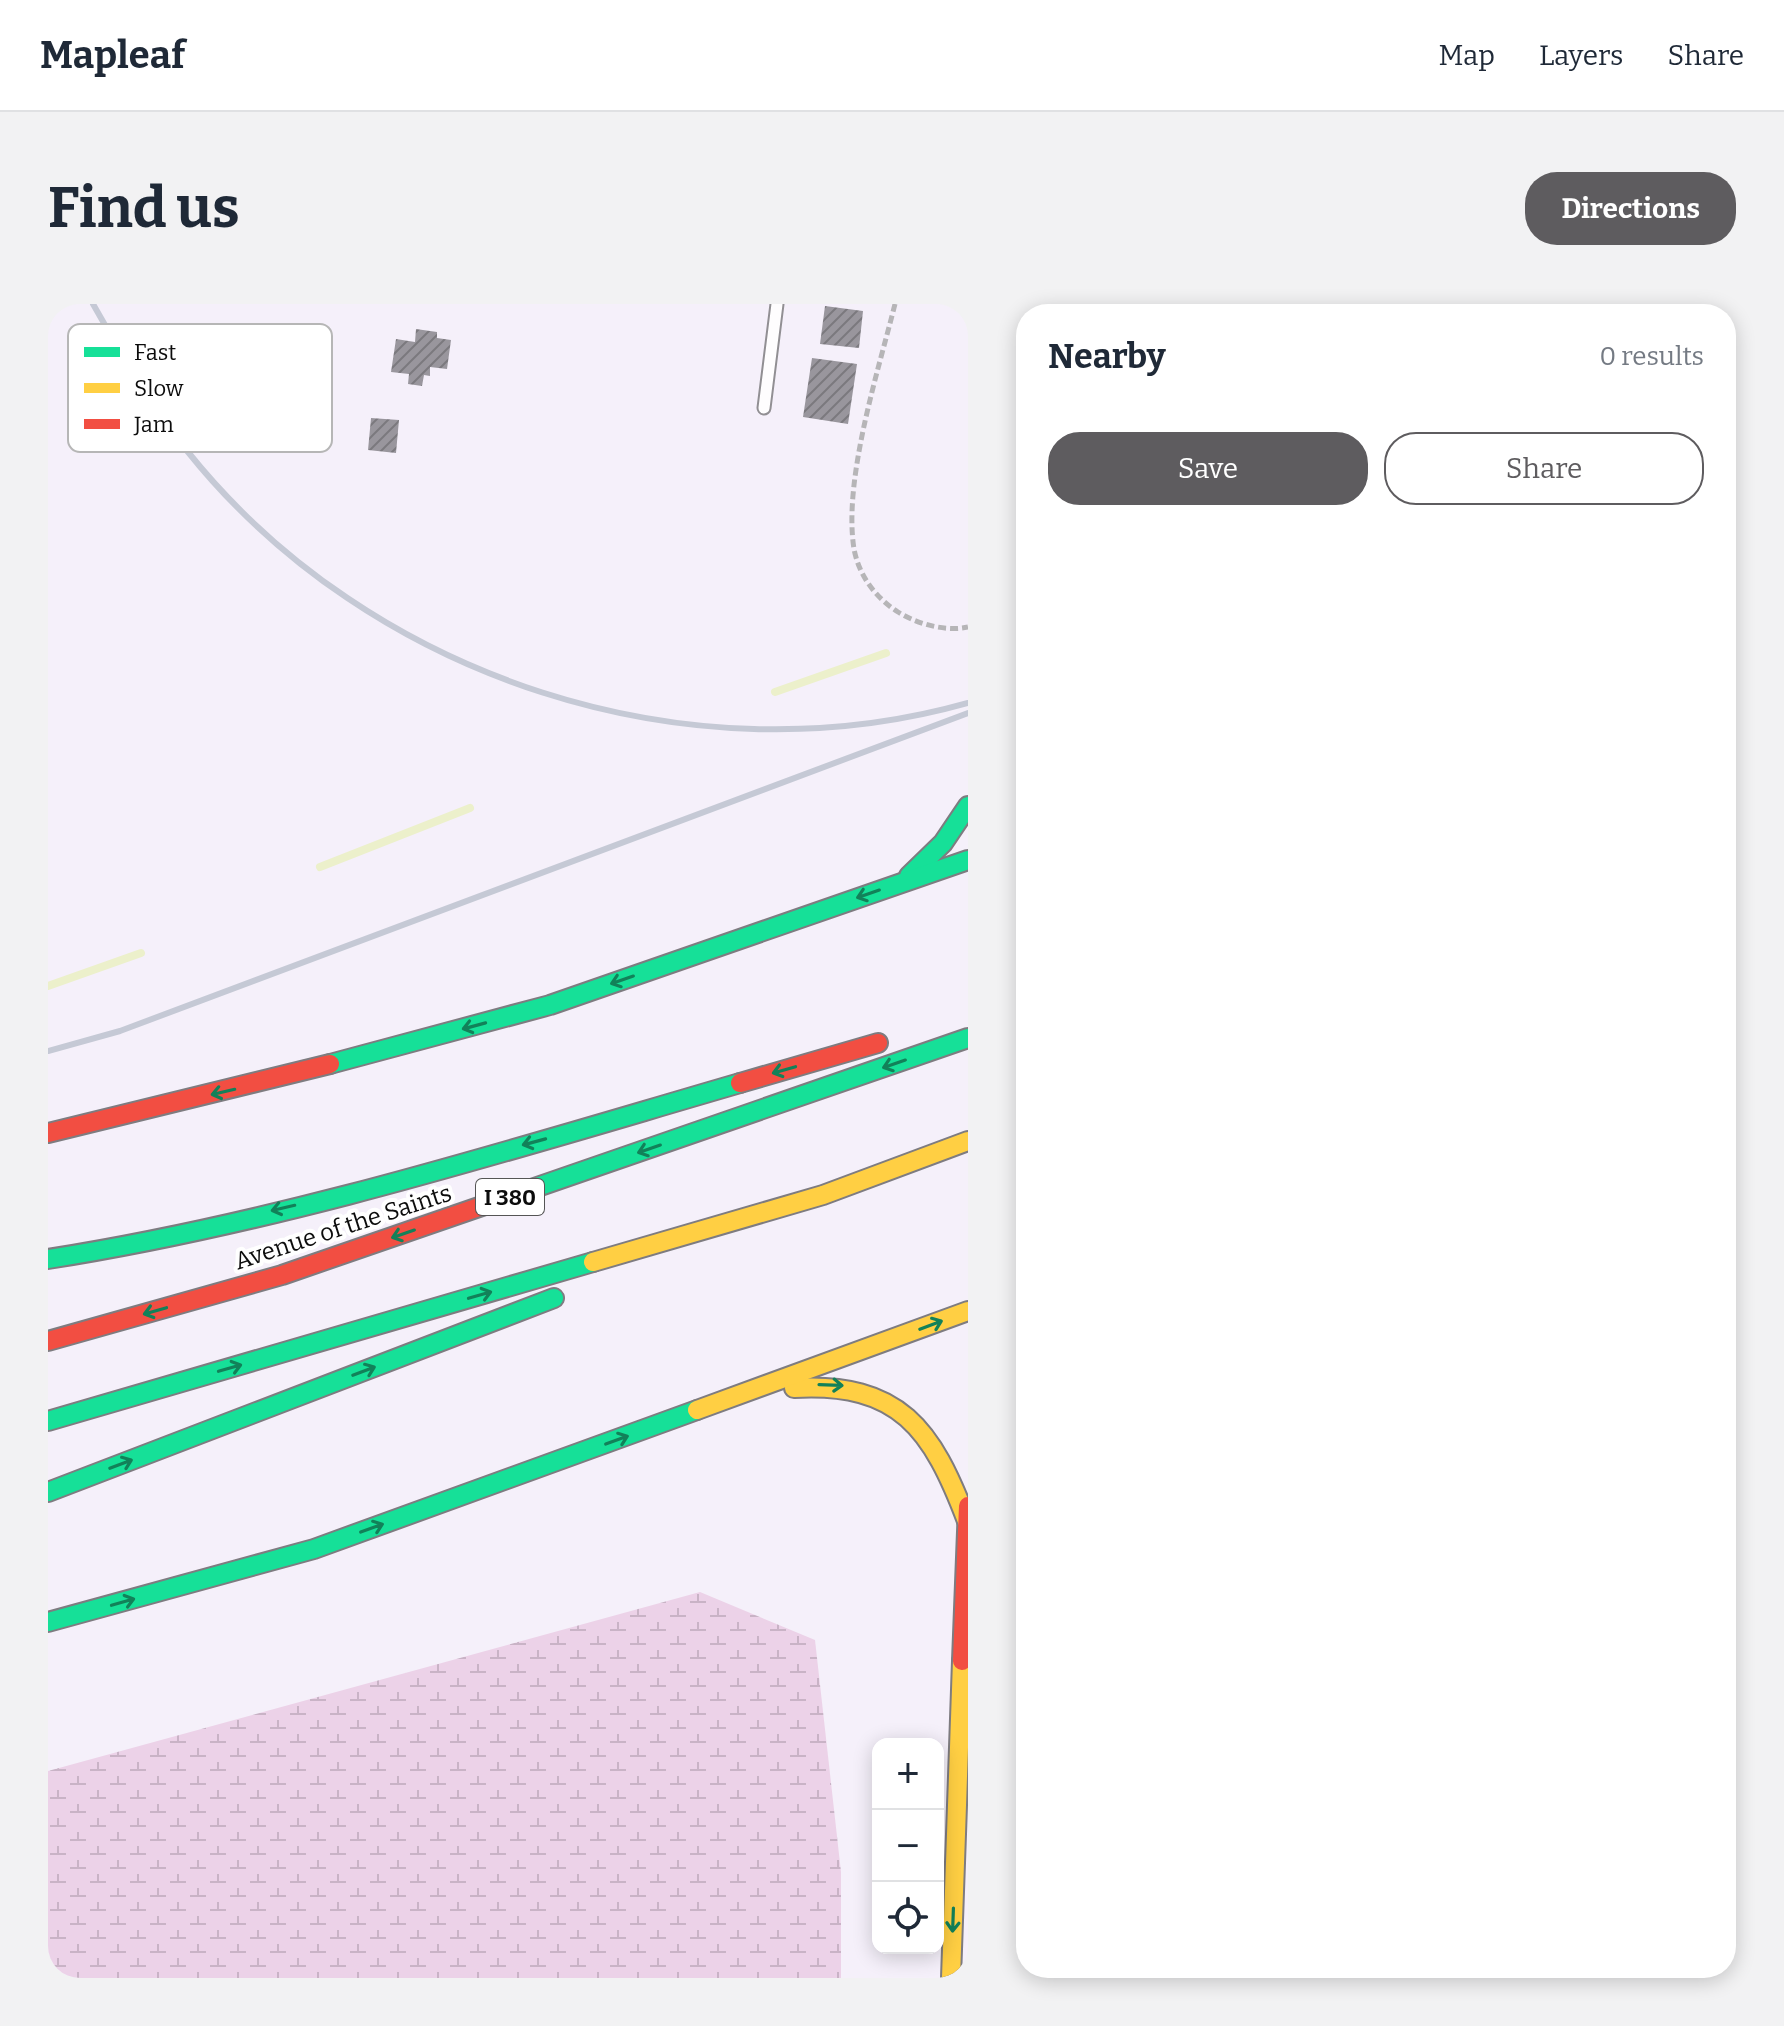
<!DOCTYPE html>
<meta charset="utf-8">
<style>
:root{--surface:#fff;--page:#f2f2f3;--text:#1f2937;--muted:#747a83;--line:#e0e1e3;--accent:#5e5c5f}
body{margin:0;font-family:Bitter,serif;background:var(--page);color:var(--text)}
.controls{position:absolute;right:24px;bottom:24px;display:grid;overflow:hidden;border-radius:16px;box-shadow:0 4px 20px #0003}
.controls button{width:72px;height:72px;display:grid;place-items:center;padding:0;border:0;border-bottom:2px solid var(--line);background:var(--surface);color:var(--text);font:40px sans-serif}
.list{margin:0;padding:0;list-style:none}
h2{display:flex;justify-content:space-between;align-items:center;height:104px;margin:0;padding:0 32px;font-size:34px}
h2 small{font-size:26px;font-weight:400;color:var(--muted)}
.actions{display:flex;gap:16px;padding:24px 32px}
.actions a{flex:1;padding:18px 0;border:2px solid var(--accent);border-radius:32px;text-align:center;font-size:28px;color:var(--accent)}
.actions .main{background:var(--accent);color:#fff}
.icon{flex:none;width:44px;height:44px;fill:none;stroke:currentColor;stroke-width:2;stroke-linecap:round;stroke-linejoin:round}
.map{position:relative;flex:none;width:920px;height:1674px;overflow:hidden;border-radius:32px}
header{display:flex;align-items:center;gap:48px;box-sizing:border-box;height:112px;padding:0 40px;background:var(--surface);border-bottom:2px solid var(--line)}
header strong{font-size:38px}
nav{display:flex;gap:44px;margin-inline-start:auto;font-size:28px}
.intro{display:flex;align-items:center;justify-content:space-between;box-sizing:border-box;height:192px;padding:0 48px}
h1{margin:0;font-size:56px}
.button{padding:20px 36px;border-radius:32px;background:var(--accent);color:#fff;font-size:28px;font-weight:700}
main{display:flex;gap:48px;padding:0 48px}
aside{flex:1;background:var(--surface);border-radius:32px;box-shadow:0 4px 20px #0003}
.map>svg:first-child{display:block}
</style>
<header>
<strong>Mapleaf</strong>
<nav><a>Map</a><a>Layers</a><a>Share</a></nav>
</header>
<div class="intro"><h1>Find us</h1><a class="button">Directions</a></div>
<main>
<div class="map">
<svg width="920" height="1674" viewBox="0 0 920 1674">
<defs>
<pattern id="wetland-marsh" width="20" height="14" patternUnits="userSpaceOnUse" patternTransform="scale(2)"><rect width="20" height="14" fill="#ecd2e8"/><path d="M1 5h8M5 5V1M11 12h8M15 12V8" fill="none" stroke="#c9b3c6"/></pattern>
<pattern id="building-hatch" width="6" height="6" patternUnits="userSpaceOnUse" patternTransform="scale(2)"><rect width="6" height="6" fill="#99969d"/><path d="M-1 1l2-2M0 6l6-6M5 7l2-2" fill="none" stroke="#7b797e"/></pattern>
</defs>
<rect width="100%" height="100%" fill="#f5f0fa"/>
<path fill="url(#wetland-marsh)" d="M652,1288l115,48 26,232v106h-793v-207z"/>
<g fill="none" stroke-linecap="round" stroke-linejoin="round">
<g stroke="#ecf0cb" stroke-width="8">
<path d="M727,388l111,-39"/>
<path d="M272,563l150,-59"/>
<path d="M0,682l93,-33"/>
</g>
</g>
<g fill="url(#building-hatch)">
<path d="M777,2l38,5 -4,37 -39,-4z"/>
<path d="M368,25l21,3v6l14,2 -4,29 -17,-2v9l-6,-1 -2,11 -14,-2 1,-10 -18,-2 5,-33 19,3z"/>
<path d="M764,54l45,6 -9,60 -45,-7z"/>
<path d="M323,114l28,2 -3,33 -28,-3z"/>
</g>
<g fill="none" stroke-linecap="round" stroke-linejoin="round">
<defs>
<path id="lane" d="M716,104l13,-104"/>
<g id="fast">
<path d="M861,572l34,-33 25,-37"/>
<path d="M282,760l220,-59 418,-145"/>
<path d="M463,892l457,-158"/>
<path d="M0,955c235,-37 465,-110 692,-176"/>
<path d="M0,1117l545,-159"/>
<path d="M0,1188l506,-194"/>
<path d="M0,1318l266,-73 383,-139"/>
</g>
<g id="slow">
<path d="M545,958l230,-67 145,-54"/>
<path d="M746,1084c106,-6 138,41 173,133"/>
<path d="M649,1106l271,-99"/>
<path d="M903,1674l11,-317"/>
</g>
<g id="jam">
<path d="M692,779l138,-40"/>
<path d="M0,829l282,-69"/>
<path d="M0,1037l234,-66 229,-79"/>
<path d="M914,1357l6,-155"/>
</g>
</defs>
<use href="#lane" stroke="#918f93" stroke-width="15"/>
<use href="#fast" stroke="#7e7c80" stroke-width="22"/>
<use href="#slow" stroke="#7e7c80" stroke-width="22"/>
<use href="#jam" stroke="#7e7c80" stroke-width="22"/>
<path stroke="#b6b5b7" stroke-width="5" stroke-dasharray="8 4" stroke-linecap="butt" d="M847,0c-17,68 -52,176 -41,245 5,27 22,49 44,63 19,12 48,20 70,15"/>
<use href="#lane" stroke="#fefdfe" stroke-width="11"/>
<use href="#fast" stroke="#16e098" stroke-width="18"/>
<use href="#slow" stroke="#ffcf43" stroke-width="18"/>
<use href="#jam" stroke="#f24e42" stroke-width="18"/>
<g stroke="#c5c9d5" stroke-width="6">
<path d="M45,0c29,51 58,102 95,148 182,227 501,330 780,251"/>
<path d="M0,747l72,-20 848,-318"/>
</g>
</g>
<defs><path id="oneway-shaft" d="M-6 0H5M1.5-3L5.5 0L1.5 3" fill="none" stroke-width="1.6" stroke-linecap="round" stroke-linejoin="round" transform="scale(2)"/></defs>
<g stroke="#128159">
<use href="#oneway-shaft" transform="translate(820 590) rotate(161)"/>
<use href="#oneway-shaft" transform="translate(574 676) rotate(161)"/>
<use href="#oneway-shaft" transform="translate(426 722) rotate(165)"/>
<use href="#oneway-shaft" transform="translate(846 760) rotate(161)"/>
<use href="#oneway-shaft" transform="translate(736 766) rotate(164)"/>
<use href="#oneway-shaft" transform="translate(175 788) rotate(167)"/>
<use href="#oneway-shaft" transform="translate(486 838) rotate(165)"/>
<use href="#oneway-shaft" transform="translate(601 845) rotate(161)"/>
<use href="#oneway-shaft" transform="translate(235 904) rotate(167)"/>
<use href="#oneway-shaft" transform="translate(355 930) rotate(161)"/>
<use href="#oneway-shaft" transform="translate(432 991) rotate(-16)"/>
<use href="#oneway-shaft" transform="translate(107 1007) rotate(164)"/>
<use href="#oneway-shaft" transform="translate(883 1021) rotate(-21)"/>
<use href="#oneway-shaft" transform="translate(182 1064) rotate(-16)"/>
<use href="#oneway-shaft" transform="translate(316 1067) rotate(-21)"/>
<use href="#oneway-shaft" transform="translate(783 1081) rotate(2)"/>
<use href="#oneway-shaft" transform="translate(569 1136) rotate(-20)"/>
<use href="#oneway-shaft" transform="translate(73 1160) rotate(-21)"/>
<use href="#oneway-shaft" transform="translate(324 1224) rotate(-20)"/>
<use href="#oneway-shaft" transform="translate(75 1298) rotate(-16)"/>
<use href="#oneway-shaft" transform="translate(905 1616) rotate(92)"/>
</g>
<g text-anchor="middle" dominant-baseline="central" stroke-width="8" stroke-linejoin="round" paint-order="stroke">
<rect fill="#fff" stroke="#555" stroke-width="2" x="428" y="875" width="68" height="36" rx="6"/>
<g font-size="22" font-weight="bold" fill="#0c0c0c">
<text x="462" y="893">I 380</text>
</g>
<g font-size="24" fill="#0c0c0c" stroke="#fff">
<text transform="translate(295 923) rotate(-18)">Avenue of the Saints</text>
</g>
</g>
<rect x="20" y="20" width="264" height="128" rx="12" fill="#fff" stroke="#b6b6b6" stroke-width="2"/>
<rect x="36" y="43" width="36" height="10" fill="#16e098"/>
<rect x="36" y="79" width="36" height="10" fill="#ffcf43"/>
<rect x="36" y="115" width="36" height="10" fill="#f24e42"/>
<g font-size="22" fill="#0c0c0c">
<text x="86" y="56">Fast</text>
<text x="86" y="92">Slow</text>
<text x="86" y="128">Jam</text>
</g>
</svg>
<div class="controls">
<button>+</button>
<button>−</button>
<button><svg class="icon" aria-label="locate" viewBox="0 0 24 24"><circle cx="12" cy="12" r="6"/><path d="M12 2v4M12 18v4M2 12h4M18 12h4"/></svg></button>
</div>
</div>
<aside>
<h2>Nearby<small>0 results</small></h2>
<ul class="list">
</ul>
<div class="actions"><a class="main">Save</a><a>Share</a></div>
</aside>
</main>
